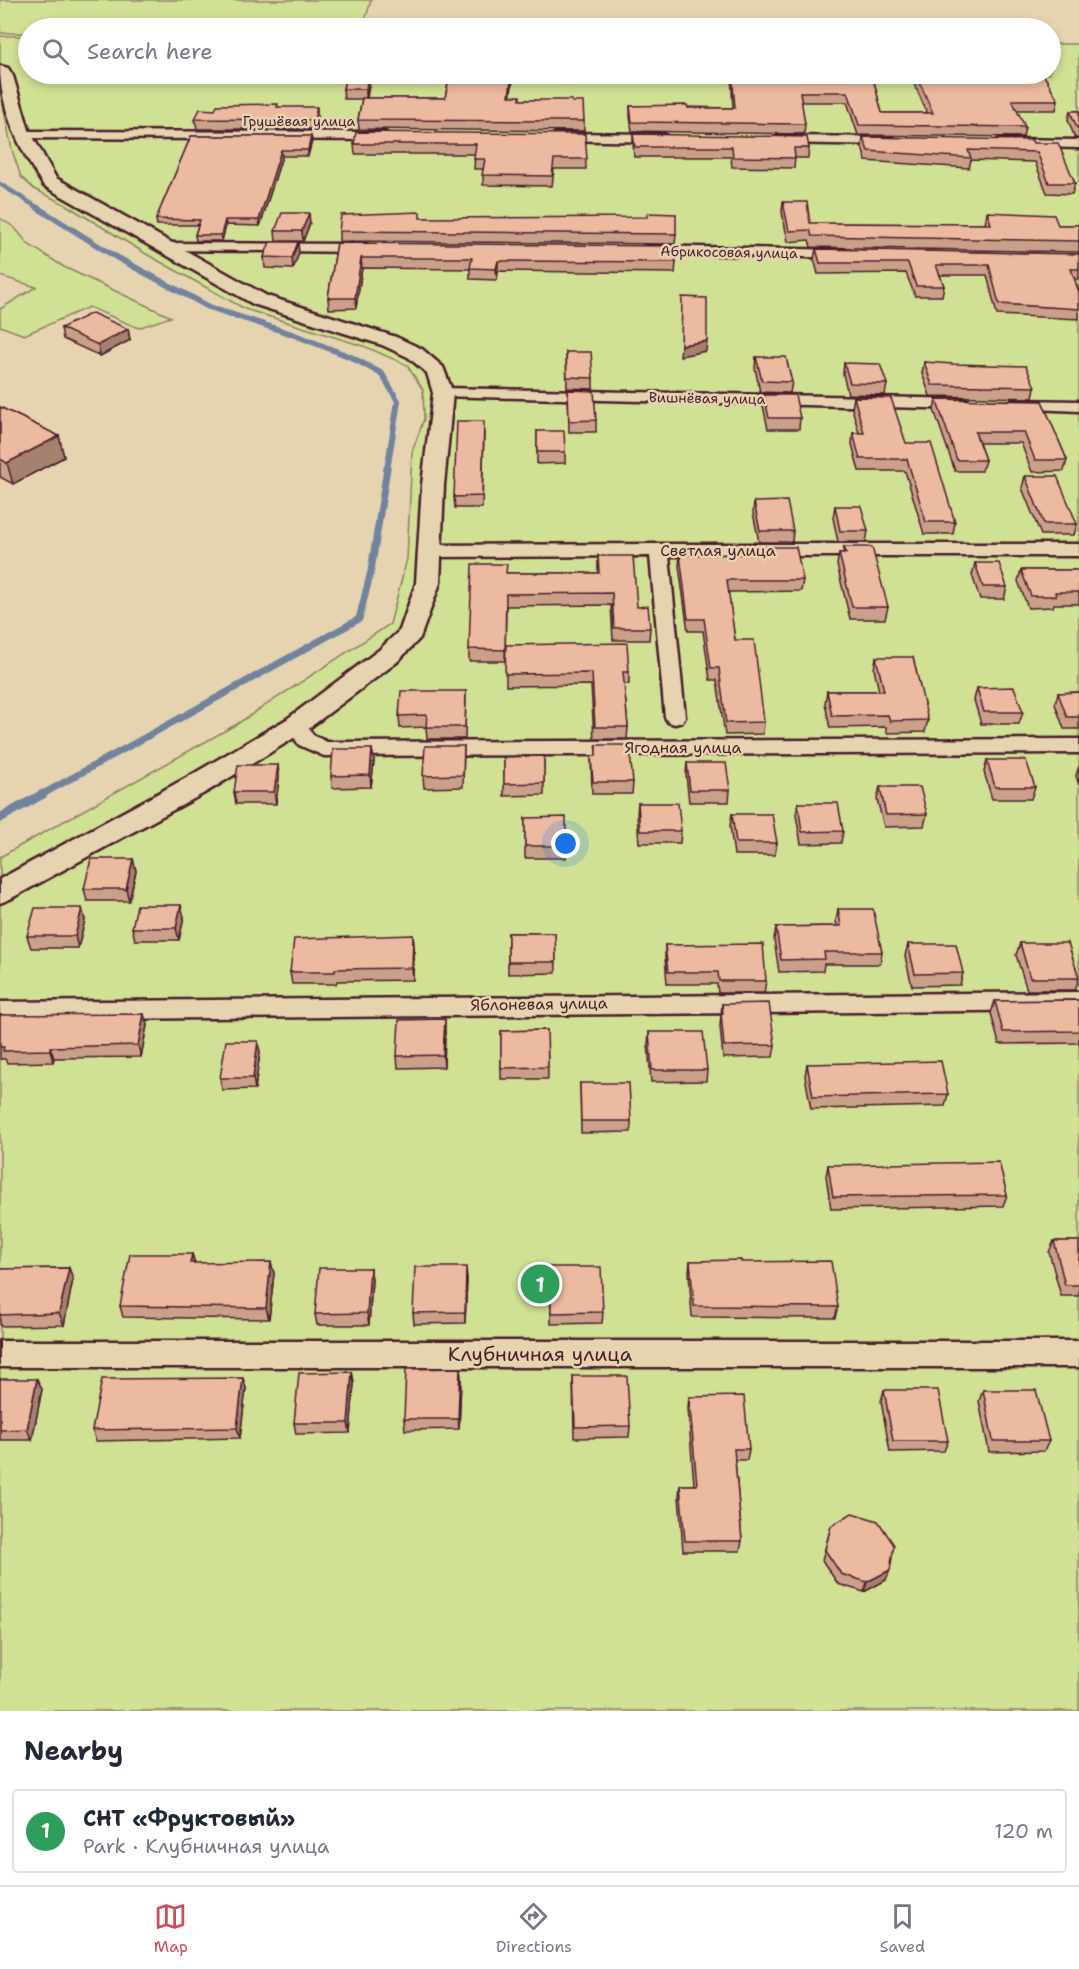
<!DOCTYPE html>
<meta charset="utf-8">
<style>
:root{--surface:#fff;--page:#f2f2f3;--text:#1f2937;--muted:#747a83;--line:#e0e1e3;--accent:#d1495b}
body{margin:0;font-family:"Shantell Sans",sans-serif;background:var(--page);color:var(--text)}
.you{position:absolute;left:566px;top:844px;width:21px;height:21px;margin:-15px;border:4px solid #fff;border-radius:50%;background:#1a73e8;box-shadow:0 0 0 9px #1a73e833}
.badge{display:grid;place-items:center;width:39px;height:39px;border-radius:50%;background:var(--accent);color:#fff;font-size:20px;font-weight:700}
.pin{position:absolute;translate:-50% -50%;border:3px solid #fff;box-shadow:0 2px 6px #0006}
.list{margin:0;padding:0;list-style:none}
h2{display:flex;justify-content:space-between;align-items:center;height:78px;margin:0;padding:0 24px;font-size:26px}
h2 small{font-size:20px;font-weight:400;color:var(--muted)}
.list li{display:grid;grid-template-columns:39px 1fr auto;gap:18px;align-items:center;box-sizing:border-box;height:84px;margin:0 12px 12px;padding:0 12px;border:2px solid var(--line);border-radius:6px}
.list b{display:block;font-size:22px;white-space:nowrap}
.list p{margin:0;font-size:20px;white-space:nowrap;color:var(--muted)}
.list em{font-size:20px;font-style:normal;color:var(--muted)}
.icon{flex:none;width:33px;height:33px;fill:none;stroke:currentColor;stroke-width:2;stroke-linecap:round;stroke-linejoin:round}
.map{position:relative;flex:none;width:1079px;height:1711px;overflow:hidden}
.search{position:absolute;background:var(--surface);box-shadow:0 3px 9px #0003;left:18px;right:18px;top:18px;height:66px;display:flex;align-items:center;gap:15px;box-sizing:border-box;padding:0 21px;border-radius:33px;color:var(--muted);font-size:22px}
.sheet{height:174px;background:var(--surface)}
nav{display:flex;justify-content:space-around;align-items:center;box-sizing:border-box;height:84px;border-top:2px solid var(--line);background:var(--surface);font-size:16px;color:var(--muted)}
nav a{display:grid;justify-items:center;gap:3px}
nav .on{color:var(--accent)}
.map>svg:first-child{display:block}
</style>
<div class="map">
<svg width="1079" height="1711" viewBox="0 0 1079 1711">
<rect width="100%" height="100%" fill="#e6d4b1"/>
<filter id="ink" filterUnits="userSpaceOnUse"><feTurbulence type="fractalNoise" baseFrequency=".0167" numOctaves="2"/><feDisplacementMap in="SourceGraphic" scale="12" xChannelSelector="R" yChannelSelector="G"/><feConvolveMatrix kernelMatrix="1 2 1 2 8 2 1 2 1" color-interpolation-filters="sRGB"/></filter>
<g filter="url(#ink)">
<g fill="#d0e094" stroke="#8d8060" stroke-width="1.5">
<path d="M0,0h371l-8,28h-335v5h-28z"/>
<path d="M0,36h28v38h1022l1,-30h28v1667h-1079v-854l237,-133 153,-100 17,-65 5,-107 12,-33 -1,-29 -16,-25 -41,-18 -121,-38 -97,-54 -82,-50 -32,-16 -13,-12 -9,-27 -12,-59z"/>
<path d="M0,218l15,10 13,16 36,23 107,50 -33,11 -49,-21 -65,28 -24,-9v-17l36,-22 -36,-11z"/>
</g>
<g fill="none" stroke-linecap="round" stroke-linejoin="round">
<path stroke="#72839e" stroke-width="4.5" d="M0,184l40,25"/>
<path stroke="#72839e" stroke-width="6" d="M38,208l78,49 93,50 83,27 59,23 31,17 16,27 -11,69"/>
<path stroke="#72839e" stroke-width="7" d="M41,795l318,-176 12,-48 16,-103"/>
<path stroke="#72839e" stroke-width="9" d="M0,818l43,-24"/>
<defs>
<g id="minor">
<path d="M23,131l362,1 6,4 -6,4 -367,-2 -1,-3z"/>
<path d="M556,133l108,1 6,4 -6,4 -113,-2 -1,-3z"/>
<path d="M778,136l114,1 6,4 -6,4 -119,-2 -1,-3z"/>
<path d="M1003,139l76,1v8l-81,-2 -2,-3 2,-3z"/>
<path d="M164,243l202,1 7,4 -7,4 -207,-2 -2,-3 2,-3z"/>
<path d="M645,246l201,4 7,4 -7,4 -206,-5 -2,-3z"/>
<path d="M443,388l523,11 8,5 -8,5 -529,-13 -2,-3z"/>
<path d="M1014,400l65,1v10l-71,-3 -2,-3 2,-3z"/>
<path d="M659,544h420v12h-410l16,161 -3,5 -7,2 -7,-2 -3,-5 -15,-161 -221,1 -7,-2 -2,-4 2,-4 7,-2z"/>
<path d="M296,718l7,2 10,15 14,7 752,-3v14l-755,3 -25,-11 -13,-20 3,-5z"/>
<path d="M1079,992v18l-1079,10v-18z"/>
<rect x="0" y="1341" width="1079" height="26"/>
</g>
<path id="tertiary" d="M0,66l8,2 5,8 16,54 27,48 211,118 129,41 26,12 21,18 10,26 -9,92 -4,98 -20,55 -23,24 -92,69 -97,60 -198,108 -10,4v-24l188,-102 99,-58 92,-69 21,-20 16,-47 6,-98 11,-92 -6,-20 -19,-16 -26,-12 -129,-41 -209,-118c-24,-36 -44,-76 -44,-120z"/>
</defs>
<use href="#minor" stroke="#4a1f2b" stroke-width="5"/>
<use href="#tertiary" stroke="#4a1f2b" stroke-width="5"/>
<use href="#minor" fill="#e6d4b1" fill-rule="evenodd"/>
<use href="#tertiary" fill="#e6d4b1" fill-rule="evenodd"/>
</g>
<g fill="#cba08a" stroke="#4a1f2b" stroke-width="1.5">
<path d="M346,74h25l-4,24h78l5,-24h64l-4,22 10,4 52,2 12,19v10l-225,-2 -1,-9 4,-21h-18l-1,-10z"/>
<path d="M731,74h141l10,39h45l-16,-37 1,-2h131l15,26 -2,10h-39l8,17 -2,10 -165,-2 -11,-33h-46l4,22 -1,10 -172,-3 -2,-15v-10l103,2z"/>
<path d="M278,107l39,10 -2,12h-118l-2,-10 20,-9z"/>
<path d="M1070,111h9v27h-4l-7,-18z"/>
<path d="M585,134l1,35h-32l-2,17 -69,-1v-16h-9l1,-15h-120l-1,-10z"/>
<path d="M633,134l176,14 -1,10h-13l-1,10 -62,-1 -1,-10h-97l-1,-13z"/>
<path d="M191,136h120l1,5 -4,15h-26l-22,70 -34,-1 -4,16h-26l-1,-6 3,-10h-41l-1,-6z"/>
<path d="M863,137l170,6 42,40 -3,11 -25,-1 -12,-31 -64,-2 -2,8 -103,-7 -4,-14z"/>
<path d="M783,202l27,21 175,1 2,-12 71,13h21v27l-268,-5 -2,-7 -21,2 -6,-30z"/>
<path d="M421,218l255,16 -1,10 -336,-3v-10z"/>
<path d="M310,223l-7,18h-27l-1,-10z"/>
<path d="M337,243l339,19 -1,11 -177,-2 -1,9 -27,-1v-10l-108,-1 -6,40 -27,1 -1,-11z"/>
<path d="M816,249l263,5v25h-5l5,13v27l-82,-4 -10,-40h-47l4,11 -2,10h-27l-9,-23 -88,1 -4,-15z"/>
<path d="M299,253l-6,16 -28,-1 -1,-11z"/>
<path d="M61,328l67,1 2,11 -30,16 -37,-17z"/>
<path d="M566,352l27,26v11l-26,-1z"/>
<path d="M756,357l36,25 -2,11 -30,-1 -5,-24z"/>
<path d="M924,362l111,25 -2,11 -103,-2 -8,-23z"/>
<path d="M844,363l43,21 -2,11 -37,-1 -5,-20z"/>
<path d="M568,390l28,30v12h-27z"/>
<path d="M764,395l36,23 -1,11h-31l-5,-23z"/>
<path d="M854,397l52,46 49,79 -2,12h-29l-19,-63h-46l-7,-27 1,-11h6l-7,-25z"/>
<path d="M936,399l106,2 25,59 -3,11 -32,1 -11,-29h-42l6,17 -3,11h-27l-21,-61z"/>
<path d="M0,407l59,29 5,21 -51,27 -13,-7z"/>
<path d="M537,431l28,21v11l-28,1z"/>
<path d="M484,432l-2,76h-27l-1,-11z"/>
<path d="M1025,476l52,48 -3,11h-33l-19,-47z"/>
<path d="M754,502l39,29 -1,11h-33l-6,-29z"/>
<path d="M835,506l33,25 -2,11h-28l-5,-24z"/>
<path d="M763,547l40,33 -2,11 -73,1 7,48 29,82 -1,12 -38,1 -8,-55h-7l-7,-49h-15l-9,-65 1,-11 82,-1z"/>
<path d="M844,547l44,60 -3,12h-35l-13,-54 2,-12h4z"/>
<path d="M598,556l39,51 13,21 -1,12h-36l-2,-35 -105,1 -1,55h-36v-12l38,-76h91z"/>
<path d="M975,563l32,24 -3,12h-24l-8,-24z"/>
<path d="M1021,570h58v34h-25l-1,3 -25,1 -10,-27z"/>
<path d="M506,645l123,27v12h-5l4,43 -1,12h-33l-3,-54 -85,1z"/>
<path d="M876,657l52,63 -3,12 -38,1 -1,-6 -56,1 -5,-25 2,-12h52l-5,-22z"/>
<path d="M977,688l46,24 -4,12h-38l-7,-24z"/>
<path d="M466,691l-1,48h-38l-1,-12 -26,1 -1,-12z"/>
<path d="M1079,692v37h-15l-9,-25 3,-11z"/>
<path d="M596,745l37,37 -1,12h-40l-1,-38h5z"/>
<path d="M464,746l-1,41 -39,1 -1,-12z"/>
<path d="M372,749l2,12 -3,26 -39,1 -1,-12z"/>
<path d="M544,756v39l-40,1v-39z"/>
<path d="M987,760l48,27 -4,12h-39l-8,-27z"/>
<path d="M687,763l43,27 -1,12h-40l-3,-27z"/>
<path d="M278,765l1,12 -3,27h-40l-2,-12z"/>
<path d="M1079,766v19l-3,-9z"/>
<path d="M880,787l47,27 -3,12 -40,1 -7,-28z"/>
<path d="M638,803l43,28 -1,12h-41l-2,-28z"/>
<path d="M798,803l45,28 -2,12 -40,1 -5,-29z"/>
<path d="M732,814l45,29 -2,12h-41l-4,-29z"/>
<path d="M525,818l41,28v12h-41z"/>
<path d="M133,859l3,12 -7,30h-42l-3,-12z"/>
<path d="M838,909l44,43 -2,12h-56l-1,7 -44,1 -5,-33 2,-12 61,-1 -1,-5z"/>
<path d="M184,917l-5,23h-44l-3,-12z"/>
<path d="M85,920l-7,28h-47l-4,-12z"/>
<path d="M508,933h47l1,40 -48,1z"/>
<path d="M413,935l1,12 -1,33 -76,1 -1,3h-44l-2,-12z"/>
<path d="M1020,943l59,35 -4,12h-48l-11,-35z"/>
<path d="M908,944l55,29 -3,12 -48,1 -7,-30z"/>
<path d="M665,945l101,36 -2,12h-46l-1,-9h-50l-2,-27z"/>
<path d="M1079,1000v43l-80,1 -8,-31 4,-12z"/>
<path d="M722,1004l53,41 -2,12 -50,1 -3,-32z"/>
<path d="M0,1015l147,10 -6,32 -87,1 -1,4 -46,1 -2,-4h-5z"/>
<path d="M547,1030l1,49h-47v-48z"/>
<path d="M445,1031l-1,36 -46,1 -1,-12z"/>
<path d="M649,1032l58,38 -1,11 -55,1 -3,-38z"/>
<path d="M260,1052l-5,37 -33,1 -2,-12z"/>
<path d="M807,1064l141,30 -3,12 -134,3 -6,-33z"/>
<path d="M580,1083l51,38v11l-50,1z"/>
<path d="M828,1165l179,30 -4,11 -172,3 -5,-33z"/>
<path d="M1054,1241h25v55h-18l-12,-44z"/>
<path d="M192,1254l3,9 79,10 -5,46 -146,-2 -3,-11z"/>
<path d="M690,1261l51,1 97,45 -3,11 -143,-1 -3,-45z"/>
<path d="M550,1267l53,45 -1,11 -51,1z"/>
<path d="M69,1268l4,11 -9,46 -64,1v-57z"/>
<path d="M370,1268l2,11 -3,46h-52l-2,-11z"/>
<path d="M467,1278l-2,45 -51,1 -1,-11z"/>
<path d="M460,1368l1,11 -2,50 -54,1 -1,-11z"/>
<path d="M352,1372l2,11 -4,50 -54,1 -2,-11z"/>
<path d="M573,1376l57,50 -1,11 -55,1z"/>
<path d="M0,1379l42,10 -10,51h-32z"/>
<path d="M246,1388l-6,50 -144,3 -4,-11z"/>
<path d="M884,1390l64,51 -4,10 -54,1 -9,-51z"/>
<path d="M983,1390l66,51 -5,10 -55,1 -10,-51z"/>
<path d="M689,1397l60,52 -2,11h-12l7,81 -2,10h-57l-4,-55 1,-11h14l-6,-77z"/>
<path d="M831,1526l55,54 -22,12 -26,-8 -16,-24z"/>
</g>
<g fill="#a58270" stroke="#4a1f2b" stroke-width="1.5">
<path d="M368,74h3l-5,25v-10z"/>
<path d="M512,74h2l-5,31v-9z"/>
<path d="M317,107v10l-2,12 -1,-9z"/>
<path d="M311,136l1,5 -4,15v-6z"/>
<path d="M281,150l1,6 -22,70 -1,-6z"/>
<path d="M309,213l1,10 -7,18 -1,-10z"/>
<path d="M225,220l1,5 -4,16 -1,-6z"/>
<path d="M298,242l1,11 -6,16 -1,-11z"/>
<path d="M361,258l1,10 -6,40 -1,-10z"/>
<path d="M498,261v10l-1,9 -1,-11z"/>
<path d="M128,329l2,11 -30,16 -2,-11z"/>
<path d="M707,341l-1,10 -26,5 1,-11z"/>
<path d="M59,436l5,21 -51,27 -6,-21z"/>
<path d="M372,749l2,12 -3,26 -1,-12z"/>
<path d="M278,765l1,12 -3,27 -2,-12z"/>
<path d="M133,859l3,12 -7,30 -3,-12z"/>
<path d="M181,905l3,12 -5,23 -3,-12z"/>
<path d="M82,908l3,12 -7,28 -3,-12z"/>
<path d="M413,935l1,12 -1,33 -1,-12z"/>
<path d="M144,1014l3,11 -6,32 -3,-12z"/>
<path d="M445,1019v12l-1,36 -1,-12z"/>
<path d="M258,1041l2,11 -5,37 -2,-11z"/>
<path d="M50,1047l4,11 -1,4 -3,-12z"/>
<path d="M192,1254l3,11 -5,-2z"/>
<path d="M271,1262l3,11 -5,46 -3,-11z"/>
<path d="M466,1267l1,11 -2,45v-11z"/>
<path d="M69,1268l4,11 -9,46 -5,-12z"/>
<path d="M370,1268l2,11 -3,46 -2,-12z"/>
<path d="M460,1368l1,11 -2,50 -1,-10z"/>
<path d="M352,1372l2,11 -4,50 -2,-10z"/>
<path d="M243,1378l3,10 -6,50 -3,-10z"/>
<path d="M37,1379l5,10 -10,51 -5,-11z"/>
<path d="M890,1570l-4,10 -22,12 3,-10z"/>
</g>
<g fill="#ecbaa0" stroke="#4a1f2b" stroke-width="1.5">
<path d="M346,74h22l-2,15h-23z"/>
<path d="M450,74h62l-3,22h11v4h52v2h11l1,19 -226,-1 4,-22h83z"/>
<path d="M732,74h140l10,39h51l-17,-39h127l15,26h-46l13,27 -166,-2 -11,-33h-48l5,32 -173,-2 -2,-16 57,-1 1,3h47z"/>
<path d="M278,104l-1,3h40l-3,13 -119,-1 5,-10 15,1 2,-5z"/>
<path d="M1070,111h9v17h-2z"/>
<path d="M356,132l229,2 2,25h-33l-2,17 -70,-1 3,-16h-11l2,-15h-122z"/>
<path d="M633,134l174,3 2,11h-15l1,10 -62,-1 -1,-10h-97z"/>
<path d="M191,136h120l-3,14h-27l-22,70h-34l-4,15h-26l5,-15 -44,-1z"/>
<path d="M863,137l169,3 1,3h25l17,40h-26l-12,-31 -69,-2 3,8 -103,-7z"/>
<path d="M783,202h24l3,21 181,1 -4,-12 67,3 4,10h21v16l-267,-5 -2,-6 -21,1z"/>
<path d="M420,212v6l227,-1v-4l29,1v20l-337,-3 2,-16z"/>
<path d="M282,213h27l-7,18h-27z"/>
<path d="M270,242h28l-6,16 -28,-1z"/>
<path d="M337,243l336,3 3,16 -178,-1 -2,8 -26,-1 2,-10h-111l-6,40h-27z"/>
<path d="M816,249l263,5v15h-8l8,23v17l-80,-5 -10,-39h-53l8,21h-28l-8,-23h-88z"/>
<path d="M682,297l25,1v43l-26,4z"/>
<path d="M92,313l36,16 -30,16 -37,-17z"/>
<path d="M566,352h25l2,26 -26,-1z"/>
<path d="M756,357h30l6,25 -30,-1z"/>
<path d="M924,362l30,2 72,2 9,21 -103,-2z"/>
<path d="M844,363l36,1 7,20 -37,-1z"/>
<path d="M568,390l26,1 2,29 -27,1z"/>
<path d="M764,395h31l5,23h-31z"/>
<path d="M854,397l37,1 15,45h25l24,79h-29l-19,-63h-47l-7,-26h11z"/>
<path d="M936,399l106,2 25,59h-32l-11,-28h-49l10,28h-28z"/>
<path d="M0,407l59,29 -52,27 -7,-4z"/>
<path d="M457,421h27l-2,75 -28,1z"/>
<path d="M537,431h27l1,21h-28z"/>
<path d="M1025,476h32l20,48h-33z"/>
<path d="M787,501l6,30h-33l-6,-29z"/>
<path d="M835,506h26l7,25h-28z"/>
<path d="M763,547h33l7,33h-76l8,60h19l10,82 -38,1 -7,-55h-8l-7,-49h-16l-8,-64 84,-1z"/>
<path d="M844,547h28l16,60h-36l-13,-54h7z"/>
<path d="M598,556h35l4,51 11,-1 2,22h-36l-2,-35 -106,1 -1,56 -36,-1 3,-85h35l-1,9h93z"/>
<path d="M975,563h24l8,24h-24z"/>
<path d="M1021,570h58v22h-24l1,4h-25z"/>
<path d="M627,643l2,29h-6l5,55h-33l-3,-54 -87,1 1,-29z"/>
<path d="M876,657h37l15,63 -38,1 -2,-6 -56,1 -5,-25h57z"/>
<path d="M1014,687l9,25h-39l-7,-24z"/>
<path d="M401,691h65l-1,36h-39l1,-12 -28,1z"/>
<path d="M1079,692v25h-12l-9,-24z"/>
<path d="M596,745h33l4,37h-40l-2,-26h5z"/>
<path d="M425,746h39l-1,29 -40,1z"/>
<path d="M333,749h39l-2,26 -39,1z"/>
<path d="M544,756v27l-40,1v-27z"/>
<path d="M987,760h39l9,27h-40z"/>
<path d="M687,763h39l4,27h-40z"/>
<path d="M238,765h40l-4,27h-40z"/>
<path d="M880,787h40l7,27 -41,1z"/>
<path d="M638,803h40l3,28h-41z"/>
<path d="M798,803h40l5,28 -41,1z"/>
<path d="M732,814h40l5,29h-41z"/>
<path d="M566,817v29h-41v-28z"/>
<path d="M91,859h42l-7,30h-42z"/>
<path d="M137,905h44l-5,23h-44z"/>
<path d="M35,908h47l-7,28h-48z"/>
<path d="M838,909h35l9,43h-58l1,7 -44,1 -5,-33 65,-1z"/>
<path d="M508,933h47l1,29h-48z"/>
<path d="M413,935l-1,33 -77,1v3h-45l4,-33z"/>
<path d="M1020,943h48l11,35h-49z"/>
<path d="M763,944l3,37h-47l-1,-9h-50l-3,-27z"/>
<path d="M908,944h48l7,29 -48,1z"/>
<path d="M1079,1000v31l-76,1 -8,-31z"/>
<path d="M769,1003l6,42 -51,1 -3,-32h2l-1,-10z"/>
<path d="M144,1014l-6,31 -88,2v3l-47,1 1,-4h-4v-32z"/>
<path d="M445,1019l-2,36 -46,1 2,-36z"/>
<path d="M547,1030l1,37 -47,1v-37z"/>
<path d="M649,1032h54l4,38h-55z"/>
<path d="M226,1041h32l-5,37h-33z"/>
<path d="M941,1061l7,33 -135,3 -6,-33z"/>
<path d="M580,1083h49l2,38h-50z"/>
<path d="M999,1162l8,33 -174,2 -5,-32z"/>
<path d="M1054,1241h25v44h-14z"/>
<path d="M130,1254h62l-2,9 81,-1 -5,46 -146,-2z"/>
<path d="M741,1260v2l90,-1 7,46 -144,-1 -4,-45z"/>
<path d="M415,1267h51l-1,45 -52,1z"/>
<path d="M550,1267h51l2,45 -52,1z"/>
<path d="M69,1268l-10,45 -59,2v-46z"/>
<path d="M319,1268h51l-3,45 -52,1z"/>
<path d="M460,1368l-2,51h-54l2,-50z"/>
<path d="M352,1372l-4,51h-54l5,-50z"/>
<path d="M573,1376h54l3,50 -55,1z"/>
<path d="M243,1378l-6,50 -145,2 10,-51z"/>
<path d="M0,1379h37l-10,50 -27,1z"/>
<path d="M884,1390h54l10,51h-55z"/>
<path d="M983,1390h53l13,51h-56z"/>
<path d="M744,1396l5,53h-15l8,92h-57l-5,-56h17l-8,-88z"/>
<path d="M852,1513l26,8 16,24 -4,25 -23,12 -26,-8 -16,-24 6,-24z"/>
</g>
</g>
<g text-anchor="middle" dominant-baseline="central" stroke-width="5" stroke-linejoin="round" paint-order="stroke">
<g font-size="14" fill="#4a1f2b" stroke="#e6d4b1">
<text x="299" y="121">Грушёвая улица</text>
<text transform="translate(729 252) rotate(1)">Абрикосовая улица</text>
<text transform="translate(707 398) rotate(1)">Вишнёвая улица</text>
</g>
<g font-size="16" fill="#4a1f2b" stroke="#e6d4b1">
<text x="718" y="550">Светлая улица</text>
<text x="683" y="747">Ягодная улица</text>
<text transform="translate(539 1004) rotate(-1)">Яблоневая улица</text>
</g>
<g font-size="20" fill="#4a1f2b" stroke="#e6d4b1">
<text x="540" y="1354">Клубничная улица</text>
</g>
</g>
</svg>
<div class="you"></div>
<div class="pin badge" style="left:540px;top:1284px;background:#2e9e5b">1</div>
<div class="search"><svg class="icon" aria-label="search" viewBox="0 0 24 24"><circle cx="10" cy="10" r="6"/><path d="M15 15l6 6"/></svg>Search here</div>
</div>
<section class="sheet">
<h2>Nearby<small></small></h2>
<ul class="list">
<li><span class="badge" style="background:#2e9e5b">1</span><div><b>СНТ «Фруктовый»</b><p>Park · Клубничная улица</p></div><em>120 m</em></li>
</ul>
</section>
<nav>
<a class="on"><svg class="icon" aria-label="map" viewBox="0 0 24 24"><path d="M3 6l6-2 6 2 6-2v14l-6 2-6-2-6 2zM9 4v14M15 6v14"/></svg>Map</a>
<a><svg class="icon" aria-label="directions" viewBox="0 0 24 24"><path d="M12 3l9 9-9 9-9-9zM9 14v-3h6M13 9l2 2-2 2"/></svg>Directions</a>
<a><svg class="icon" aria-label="saved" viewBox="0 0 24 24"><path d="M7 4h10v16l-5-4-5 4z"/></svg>Saved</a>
</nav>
